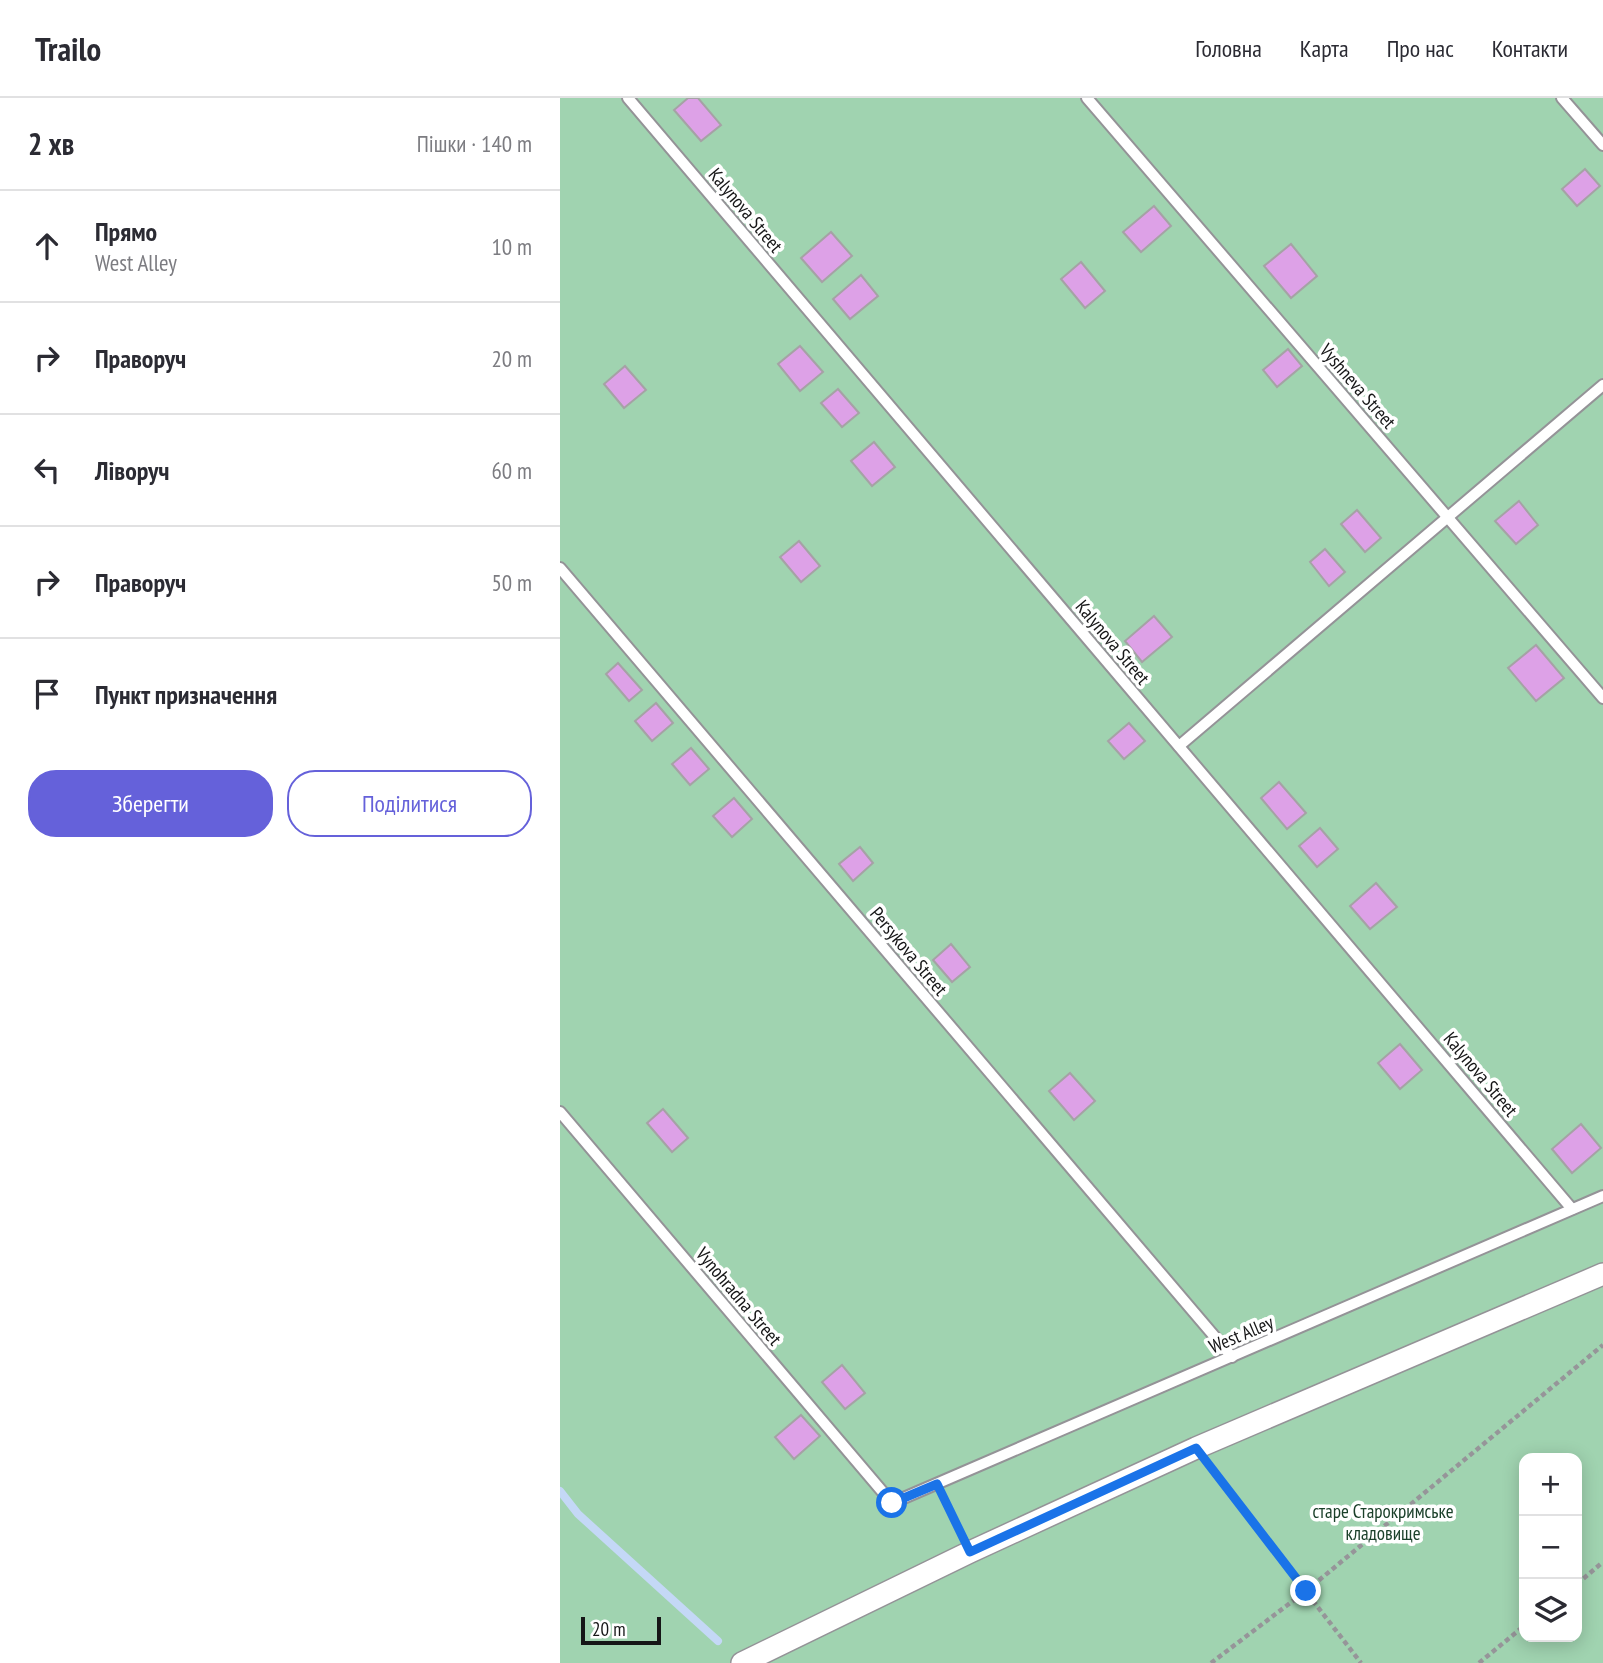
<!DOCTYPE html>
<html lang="uk">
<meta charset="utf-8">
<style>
:root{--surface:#fff;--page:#f2f2f3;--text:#2b2b33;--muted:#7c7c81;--line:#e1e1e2;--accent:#6561da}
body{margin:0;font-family:"PT Sans Narrow",sans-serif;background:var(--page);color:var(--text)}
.controls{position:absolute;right:21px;bottom:21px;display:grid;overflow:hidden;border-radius:14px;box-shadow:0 4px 18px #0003}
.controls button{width:63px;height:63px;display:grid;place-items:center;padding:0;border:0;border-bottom:2px solid var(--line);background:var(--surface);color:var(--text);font:35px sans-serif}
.scale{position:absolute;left:21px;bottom:18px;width:80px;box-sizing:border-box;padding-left:7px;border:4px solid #161617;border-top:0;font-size:19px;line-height:24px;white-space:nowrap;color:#161617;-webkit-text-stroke:5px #fff;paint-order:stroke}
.stop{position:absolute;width:21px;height:21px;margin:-16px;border:5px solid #1a73e8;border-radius:50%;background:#fff}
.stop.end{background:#1a73e8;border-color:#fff;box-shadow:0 2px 7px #0008}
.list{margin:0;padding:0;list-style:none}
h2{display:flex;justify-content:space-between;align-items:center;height:91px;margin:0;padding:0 28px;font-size:30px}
h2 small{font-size:23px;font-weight:400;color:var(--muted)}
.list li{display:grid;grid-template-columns:46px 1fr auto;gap:21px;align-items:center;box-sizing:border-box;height:112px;padding:0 28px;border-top:2px solid var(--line)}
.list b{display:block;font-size:26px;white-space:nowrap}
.list p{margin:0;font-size:23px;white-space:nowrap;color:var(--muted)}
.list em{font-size:23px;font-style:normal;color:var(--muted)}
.actions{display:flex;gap:14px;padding:21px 28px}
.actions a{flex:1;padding:16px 0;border:2px solid var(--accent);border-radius:28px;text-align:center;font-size:24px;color:var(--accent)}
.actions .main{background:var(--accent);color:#fff}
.icon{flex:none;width:38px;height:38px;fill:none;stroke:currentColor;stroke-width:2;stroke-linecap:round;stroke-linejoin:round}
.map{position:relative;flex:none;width:1043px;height:1565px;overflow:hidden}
header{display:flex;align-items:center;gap:42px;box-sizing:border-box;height:98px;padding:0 35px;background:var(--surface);border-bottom:2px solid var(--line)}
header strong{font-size:33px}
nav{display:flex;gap:38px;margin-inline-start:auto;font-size:24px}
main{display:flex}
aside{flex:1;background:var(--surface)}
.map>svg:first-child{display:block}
</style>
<header>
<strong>Trailo</strong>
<nav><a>Головна</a><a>Карта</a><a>Про нас</a><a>Контакти</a></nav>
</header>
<main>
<aside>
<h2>2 хв<small>Пішки · 140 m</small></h2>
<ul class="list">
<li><svg class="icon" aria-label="ahead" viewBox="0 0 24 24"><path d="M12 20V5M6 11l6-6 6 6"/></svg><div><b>Прямо</b><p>West Alley</p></div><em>10 m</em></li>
<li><svg class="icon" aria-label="right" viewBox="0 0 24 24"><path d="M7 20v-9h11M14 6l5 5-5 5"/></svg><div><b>Праворуч</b></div><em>20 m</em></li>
<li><svg class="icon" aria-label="left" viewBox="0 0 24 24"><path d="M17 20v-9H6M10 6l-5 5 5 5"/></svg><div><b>Ліворуч</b></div><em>60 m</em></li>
<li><svg class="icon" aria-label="right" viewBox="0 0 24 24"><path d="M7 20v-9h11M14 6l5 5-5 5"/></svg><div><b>Праворуч</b></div><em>50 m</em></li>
<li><svg class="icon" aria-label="arrive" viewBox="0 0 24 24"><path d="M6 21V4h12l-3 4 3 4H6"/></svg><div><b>Пункт призначення</b></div></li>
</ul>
<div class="actions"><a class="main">Зберегти</a><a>Поділитися</a></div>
</aside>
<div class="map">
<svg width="1043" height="1565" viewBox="0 0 1043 1565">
<rect width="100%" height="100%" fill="#f0eff4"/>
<path fill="#a0d3b0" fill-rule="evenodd" d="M0,0h1043v1565h-1043zM964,1360h53v179h-53z"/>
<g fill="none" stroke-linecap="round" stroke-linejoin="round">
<path stroke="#c4d8f6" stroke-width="8" d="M0,1393l18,23 140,127"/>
</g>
<g fill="#dda1e7" stroke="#a5a2a5" stroke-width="2">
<path d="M128,0h10l23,27 -20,16 -27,-31z"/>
<path d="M1025,71l15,17 -23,20 -15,-17z"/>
<path d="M594,108l17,20 -30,26 -18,-20z"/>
<path d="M271,134l21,24 -30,26 -21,-24z"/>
<path d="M731,146l26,32 -26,22 -27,-32z"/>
<path d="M521,164l24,29 -20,17 -24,-29z"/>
<path d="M301,177l17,21 -28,23 -17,-20z"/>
<path d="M240,248l23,26 -23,19 -22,-27z"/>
<path d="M728,251l14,17 -25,21 -14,-17z"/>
<path d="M65,268l21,24 -22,18 -20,-24z"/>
<path d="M278,291l21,24 -17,14 -21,-24z"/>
<path d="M314,344l21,25 -23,19 -21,-25z"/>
<path d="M959,403l19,24 -22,19 -21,-23z"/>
<path d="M797,412l24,28 -16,14 -24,-28z"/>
<path d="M239,443l21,25 -19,16 -21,-25z"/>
<path d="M765,451l20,23 -16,14 -19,-24z"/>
<path d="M594,518l18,21 -30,25 -17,-21z"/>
<path d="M976,547l28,33 -28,23 -28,-33z"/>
<path d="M58,565l24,27 -13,11 -23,-27z"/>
<path d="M96,605l17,20 -21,18 -17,-20z"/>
<path d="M569,625l16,18 -21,18 -16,-18z"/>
<path d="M131,650l18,21 -19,16 -18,-21z"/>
<path d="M719,684l27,31 -19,16 -26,-31z"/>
<path d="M174,700l18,21 -20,18 -19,-21z"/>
<path d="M760,730l18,21 -21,18 -18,-21z"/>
<path d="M300,749l13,16 -20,18 -14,-17z"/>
<path d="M816,785l21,24 -27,22 -20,-23z"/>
<path d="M391,846l19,23 -18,15 -19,-22z"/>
<path d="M840,946l22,26 -22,19 -22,-26z"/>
<path d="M510,975l25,28 -21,19 -25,-29z"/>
<path d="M103,1011l25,29 -16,14 -25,-29z"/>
<path d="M1021,1026l20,24 -29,25 -20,-24z"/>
<path d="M282,1267l23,28 -20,16 -23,-27z"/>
<path d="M241,1317l19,21 -26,23 -19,-22z"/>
</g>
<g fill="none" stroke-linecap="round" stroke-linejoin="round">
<defs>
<g id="lane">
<path d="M68,0l944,1111"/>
<path d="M527,0l516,600"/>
<path d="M1002,0l41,47"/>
<path d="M0,470l672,789"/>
<path d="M619,648l424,-361"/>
<path d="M0,1014l332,391 711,-307"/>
</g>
<path id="street" d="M182,1565l228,-111 226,-104 407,-174"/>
</defs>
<use href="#lane" stroke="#949397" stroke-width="14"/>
<use href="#street" stroke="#949397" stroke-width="24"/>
<g stroke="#969599" stroke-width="4.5" stroke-dasharray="5 3.5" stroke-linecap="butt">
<path d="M649,1368l152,197"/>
<path d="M384,1401l16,33"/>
<path d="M1017,1486l26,-22"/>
<path d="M651,1565l95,-72 297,-246"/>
<path d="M919,1565l45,-37"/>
</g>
<use href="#lane" stroke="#fff" stroke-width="10"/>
<use href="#street" stroke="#fff" stroke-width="21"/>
</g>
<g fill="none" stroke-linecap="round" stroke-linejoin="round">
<path stroke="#1a73e8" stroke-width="9" d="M332,1405l45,-19 33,68 226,-104 110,143"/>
</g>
<g text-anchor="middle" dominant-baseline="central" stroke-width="7" stroke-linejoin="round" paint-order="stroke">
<g font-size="19" fill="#161617" stroke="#fff">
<text transform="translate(186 112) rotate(50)">Kalynova Street</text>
<text transform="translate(798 288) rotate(49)">Vyshneva Street</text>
<text transform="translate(553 544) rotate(50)">Kalynova Street</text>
<text transform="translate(349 853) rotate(50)">Persykova Street</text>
<text transform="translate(921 976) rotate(50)">Kalynova Street</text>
<text transform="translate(179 1198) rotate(50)">Vynohradna Street</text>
<text transform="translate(681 1236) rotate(-23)">West Alley</text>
</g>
<g font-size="19" fill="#1b402a" stroke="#fff">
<text x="823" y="1413">старе Старокримське<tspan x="823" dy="22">кладовище</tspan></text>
</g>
</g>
</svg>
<div class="controls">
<button>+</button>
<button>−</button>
<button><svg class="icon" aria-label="layers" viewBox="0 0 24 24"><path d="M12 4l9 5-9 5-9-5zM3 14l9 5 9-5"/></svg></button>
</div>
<div class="scale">20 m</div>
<div class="stop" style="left:332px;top:1405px"></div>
<div class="stop end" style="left:746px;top:1493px"></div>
</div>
</main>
